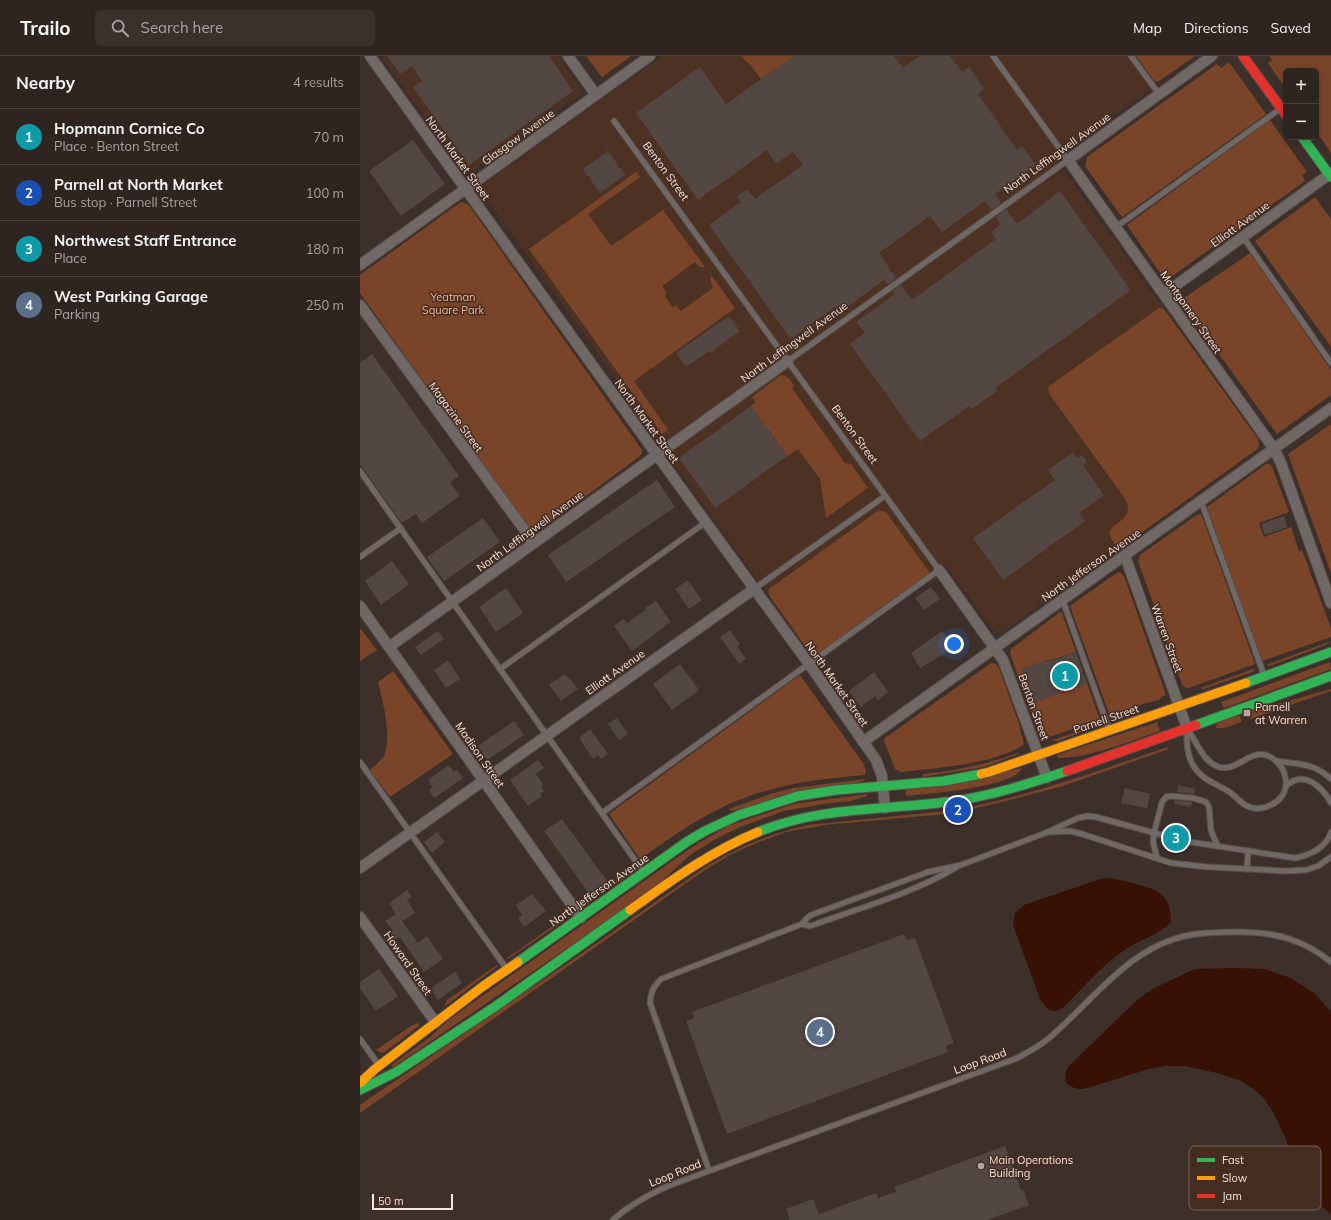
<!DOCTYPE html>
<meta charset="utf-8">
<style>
:root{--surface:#2e2420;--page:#3a302d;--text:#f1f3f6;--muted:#a7a4a5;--line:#49413e;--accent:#95b2f1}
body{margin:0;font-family:Mulish,sans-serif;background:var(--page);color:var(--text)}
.controls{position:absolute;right:12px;top:12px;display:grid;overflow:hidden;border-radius:6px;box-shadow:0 2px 10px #0003}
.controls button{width:36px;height:36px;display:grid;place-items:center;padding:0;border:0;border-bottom:1px solid var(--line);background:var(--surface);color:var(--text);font:20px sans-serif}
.scale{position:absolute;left:12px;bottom:10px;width:81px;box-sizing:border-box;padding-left:4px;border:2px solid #f4e4dd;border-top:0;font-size:11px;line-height:14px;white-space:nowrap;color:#f4e4dd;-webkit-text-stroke:3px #452d22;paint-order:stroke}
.you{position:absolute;left:594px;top:588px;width:14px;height:14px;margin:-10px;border:3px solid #fff;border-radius:50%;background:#1a73e8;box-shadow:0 0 0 6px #1a73e833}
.badge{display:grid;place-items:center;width:26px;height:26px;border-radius:50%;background:var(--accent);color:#fff;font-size:13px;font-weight:700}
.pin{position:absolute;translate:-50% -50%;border:2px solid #fff;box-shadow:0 1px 4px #0006}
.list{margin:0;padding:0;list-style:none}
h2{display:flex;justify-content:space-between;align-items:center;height:52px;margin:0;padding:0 16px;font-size:17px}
h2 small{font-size:13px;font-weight:400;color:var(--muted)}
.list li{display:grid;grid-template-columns:26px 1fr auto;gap:12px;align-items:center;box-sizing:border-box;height:56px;padding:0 16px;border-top:1px solid var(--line)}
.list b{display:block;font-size:15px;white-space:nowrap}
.list p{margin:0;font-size:13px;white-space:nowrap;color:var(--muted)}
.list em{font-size:13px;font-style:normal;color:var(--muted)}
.icon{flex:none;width:22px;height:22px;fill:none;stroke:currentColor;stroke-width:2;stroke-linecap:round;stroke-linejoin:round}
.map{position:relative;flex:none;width:971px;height:1164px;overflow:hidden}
header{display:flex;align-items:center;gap:24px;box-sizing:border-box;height:56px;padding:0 20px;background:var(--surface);border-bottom:1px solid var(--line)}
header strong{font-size:19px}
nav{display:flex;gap:22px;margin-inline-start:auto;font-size:14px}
.search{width:280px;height:36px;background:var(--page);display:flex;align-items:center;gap:10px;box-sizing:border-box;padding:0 14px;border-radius:6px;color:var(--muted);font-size:15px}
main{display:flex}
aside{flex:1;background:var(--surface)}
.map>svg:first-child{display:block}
</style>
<header>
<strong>Trailo</strong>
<div class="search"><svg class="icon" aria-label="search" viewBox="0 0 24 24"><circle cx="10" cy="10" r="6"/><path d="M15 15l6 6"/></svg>Search here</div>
<nav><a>Map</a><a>Directions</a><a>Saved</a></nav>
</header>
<main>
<aside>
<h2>Nearby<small>4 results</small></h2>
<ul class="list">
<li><span class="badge" style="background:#0f9aa8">1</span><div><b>Hopmann Cornice Co</b><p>Place · Benton Street</p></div><em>70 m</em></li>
<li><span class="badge" style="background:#1a4fb4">2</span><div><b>Parnell at North Market</b><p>Bus stop · Parnell Street</p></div><em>100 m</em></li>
<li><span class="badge" style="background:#0f9aa8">3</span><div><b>Northwest Staff Entrance</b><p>Place</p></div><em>180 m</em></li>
<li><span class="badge" style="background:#5c6f8a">4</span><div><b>West Parking Garage</b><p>Parking</p></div><em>250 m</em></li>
</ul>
</aside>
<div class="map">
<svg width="971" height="1164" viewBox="0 0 971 1164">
<rect width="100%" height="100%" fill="#3d302a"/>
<g fill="#4d3224">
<path d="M21,0h177l23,34 -1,4 -3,2 -107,76 -3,1 -3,-2z"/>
<path d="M303,0h465l23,33 -93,65 -1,8 201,277 1,7 -2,3 -256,184 -3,1 -5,-5 -49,-66 -131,94 -144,-200 -11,-20 -176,-245 -1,-3 4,-6z"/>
</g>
<g fill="#7a4429">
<path d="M226,0h45l-29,21z"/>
<path d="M381,0h53l-33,23 -9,-12z"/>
<path d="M776,0h59l-37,26 -1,-1 -2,1z"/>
<path d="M909,0h62v97l-15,-22v-60h-30v18l-18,-26 4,-3z"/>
<path d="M869,6l37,52 -144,103 -37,-51 2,-9 130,-93 4,4z"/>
<path d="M910,64l37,52 -5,3 3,6 -134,96h-6l-7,-7 -31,-45z"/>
<path d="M276,116l4,5 -52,37 23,32 52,-36 42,57c-5,1 -7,-1 -10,-5l-33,24 5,7 -2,3 7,11 4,-2 5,6 32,-23 -3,-10 2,-2 23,32 -101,73 34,49 -6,4 -133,-185z"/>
<path d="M955,141l16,22v128l-76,-106z"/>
<path d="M102,146l5,2 3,3 172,243v3l-3,4 -98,72 -8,2 -4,-2 -169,-236v-18l98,-71z"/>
<path d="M890,197l81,117v25l-54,39 -85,-117 3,-2 -11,-17z"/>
<path d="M799,252l5,1 94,130 1,7 -2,3 -138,100c-3,-4 -8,-9 -9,-13 -4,-13 26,-14 16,-36l-76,-105 -2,-6 1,-3z"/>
<path d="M421,319c7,0 10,6 13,11l-2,2 53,75 6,1 17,24 -42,30 -6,-39 -22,-30 -11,7 -36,-50 5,-4 -4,-5z"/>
<path d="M971,368v149l-43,-119z"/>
<path d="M906,408h4l2,3 17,45 -30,11 5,14 27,-10 8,24 3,-1 29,78v9l-69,24 -55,-154z"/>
<path d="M519,454l7,2 44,61 -117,84 -44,-62v-6z"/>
<path d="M840,458l2,2 53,148 -66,24 -6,-1 -45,-126 2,-6 55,-39z"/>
<path d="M758,516l3,1 3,3 42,119 -3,1 -4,4 -13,3 -36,13 -40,-110z"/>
<path d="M700,556l2,1 14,39c-18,6 -36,10 -54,17l3,7 -6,3 -9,-26 1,-4z"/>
<path d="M0,572l17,22 -17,11z"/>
<path d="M971,585l-5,4 -56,21 -4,-1z"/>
<path d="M970,606l1,7 -107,39 -3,-6z"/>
<path d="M631,607l5,1 3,4 19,53 6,23c-25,20 -90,24 -123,28l-6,-3 -11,-28 1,-3z"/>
<path d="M896,612l-4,4 -48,17 -4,-1z"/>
<path d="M33,615l60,83 -63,43 -20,-27c4,-4 11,-9 14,-14 8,-20 -1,-54 -6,-74z"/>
<path d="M440,619l63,88 3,8 -1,4c-51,4 -102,11 -148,35 -27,13 -52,32 -77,49l-31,-45z"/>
<path d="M727,627l13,37 -48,16 -7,1 -11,-19 -5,-14z"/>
<path d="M971,633v2l-81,28 -2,-7z"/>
<path d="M879,659l3,7 -18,6h-8l1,-5z"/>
<path d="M797,666l3,9c-30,10 -70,27 -102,27l-1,-3z"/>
<path d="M742,667l-1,2 -43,16h-4l-1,-1z"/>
<path d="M807,691l2,2 -106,37 -61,16 -43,10v-3c71,-13 139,-38 208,-62z"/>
<path d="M658,697l1,1 -35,13 -61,10v-3c33,-3 64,-10 95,-21z"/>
<path d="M662,712c-6,19 -96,26 -116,28v-6z"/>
<path d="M506,723l-3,2 -133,30 -1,-2 41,-15 23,-6z"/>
<path d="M507,738v2l-16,5 -27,3 -40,7 -44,16 -26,13 -24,15 -38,35 -259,177 -2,-2 38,-27 21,-19 242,-172 36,-21 65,-22z"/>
<path d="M595,754v2l-9,2 -121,11 -39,7 -41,16 -15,7 -28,17 -342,241v-8l10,-7 195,-133 136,-95c34,-22 68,-36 107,-45z"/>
<path d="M276,811l1,3 -45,30 3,-5z"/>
<path d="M203,863l2,1 -57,39 -1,-1z"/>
<path d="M137,909l1,1 -54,41 3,-7z"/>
<path d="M58,967l2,2 -35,27 -3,1 -6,-3 35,-24z"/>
</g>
<g fill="#361104">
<path d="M743,822c12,0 22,3 33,6 24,6 35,12 35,38 -13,14 -33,18 -48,29 -22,15 -40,37 -59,56l-8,4 -7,-1 -8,-9 -28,-76 2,-12 9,-8z"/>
<path d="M876,912l28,1 27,9 23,15 17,19v202l-17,-14 -13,-23 -17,-42 -10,-21 -10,-16 -13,-11 -12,-7 -22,-7 -32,-7h-20l-16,3 -65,20c-16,0 -24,-8 -15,-23l66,-64 17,-13 43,-20z"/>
</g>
<g fill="#524742">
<path d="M27,0h162l24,35 -104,74 -56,-78 9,-6 -10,-15 -12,8z"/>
<path d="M434,0h100l9,12 17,-12h30l12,16 7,-5 15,22 -6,5 39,56 5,-4 14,19 -41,29 6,9 -10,7 -6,-9 -43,31 -12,-16 -51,37 17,25 -8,7 -4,-5 -45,33 -4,-6 -44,32 -82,-114 32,-23 -4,-5 10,-8 8,10 48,-34 -10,-13 -17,12 -9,-14 -69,50 -62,-87 64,-46 26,37z"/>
<path d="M53,84l32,44 -44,32 -32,-45z"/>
<path d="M248,95l17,24 -25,18 -17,-24z"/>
<path d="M700,135l71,99 -136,98 2,3 -25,18 -3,-3 -49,35 -70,-97 15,-11 -9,-11 39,-28 -3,-3 9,-6 11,15 84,-61 -5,-7 10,-8 -5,-7 10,-8 11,15z"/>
<path d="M369,260l11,15 -30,22 -1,-2 -23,16 -10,-14z"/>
<path d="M12,298l87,122 -9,6 10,14 -38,27 -6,-9 -14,9 -42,-59v-101z"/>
<path d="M391,350l36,50 -72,52 -36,-50z"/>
<path d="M713,396l4,6 5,-3 5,7 -4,3 21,30 -25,18 6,8 -82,59 -30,-42 82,-58 -7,-10z"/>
<path d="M297,424l18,27 -109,75 -18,-27z"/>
<path d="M924,460l3,11 -22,8 -4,-11z"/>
<path d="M123,462l17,24 -56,39 -17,-24z"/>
<path d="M32,505l17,23 -28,21 -16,-24z"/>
<path d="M328,524l14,20 -13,9 -14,-20z"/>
<path d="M571,531l9,12 -16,11 -9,-12z"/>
<path d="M146,532l17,25 -27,19 -17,-25z"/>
<path d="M296,545l15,21 -39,29 -18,-25 9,-7 4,4 19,-13 -1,-2z"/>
<path d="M370,574l10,14 -3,2 9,13 -7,5 -19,-27z"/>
<path d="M78,575l6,8 -23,16 -6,-8z"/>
<path d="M582,575l11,16 -12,9 -21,12 -9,-15z"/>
<path d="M716,596l11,31 -53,19 -12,-33 24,-9 1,2z"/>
<path d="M88,604l12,19 -14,9 -12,-18z"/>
<path d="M320,608l19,26 -27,20 -19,-26z"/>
<path d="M514,616l14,20 -10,8 -3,-4 -14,11 -12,-16z"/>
<path d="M204,618l2,3 2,-1 10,13 -17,12 -12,-16z"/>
<path d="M257,662l11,16 -9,6 -11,-16z"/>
<path d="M154,665l10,14 -37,25 -9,-14z"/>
<path d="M230,673l18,25 -7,5 -3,-4 -5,4 -14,-21z"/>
<path d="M178,704l6,8 -8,6 7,10 -2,3 3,4 -4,3 2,2 -14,10 -18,-26z"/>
<path d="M89,709l5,7 3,-2 6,8 -29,20 -5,-8 4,-3 -5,-7z"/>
<path d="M818,729l17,4 -1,5 -17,-2z"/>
<path d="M765,732l25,6 -3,14 -26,-5z"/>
<path d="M815,744l17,2 -1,5 -17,-3z"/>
<path d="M202,763l46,63 -18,13 -46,-64z"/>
<path d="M810,769l16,3 -1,9 -17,-4z"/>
<path d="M77,776l8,10 -13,11 -8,-11z"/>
<path d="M807,784l16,5 -1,7 -17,-4z"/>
<path d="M47,834l5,7 -5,3 8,13 -13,8 16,22 9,-7 16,23 -19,13 -24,-35 -5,3 -5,-7 3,-2 -8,-10 11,-7 -7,-11z"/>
<path d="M172,838l14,17 -22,16 -6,-9 4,-3 -6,-10z"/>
<path d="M544,878l3,6 8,-2 39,105 -8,3 2,6 -221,82 -41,-113 8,-3 -2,-6z"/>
<path d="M19,913l19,27 -22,15 -16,-23v-6z"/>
<path d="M95,916l7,11 -24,17 -7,-12z"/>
<path d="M645,1090l16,44 2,-1 6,16 -42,15h-197l-4,-11 27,-10 6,15 57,-21 2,5 18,-6 -2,-5z"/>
</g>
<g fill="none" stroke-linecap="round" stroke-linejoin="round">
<defs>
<g id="lane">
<path d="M771,0l28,38"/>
<path d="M756,171l164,-118"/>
<path d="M883,181l88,126"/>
<path d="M428,305l280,-201 -75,-104"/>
<path d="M0,415l282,399"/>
<path d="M841,445l63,174"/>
<path d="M0,501l41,-29"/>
<path d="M394,533l131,-93"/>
<path d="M703,545l46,128"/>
<path d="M140,613l206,-147"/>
<path d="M827,672c9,13 16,34 32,39 21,6 34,-26 57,-6 4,4 8,8 9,15 2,6 1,14 -3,20 -7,10 -24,16 -35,10 -8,-4 -12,-11 -19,-15 -15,-9 -30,-13 -37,-30 -5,-11 -4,-22 -4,-33z"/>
<path d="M917,705c22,4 36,1 54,18"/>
<path d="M0,706l146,206"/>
<path d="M926,730c18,-17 36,1 45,17"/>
<path d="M242,757l337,-243 -325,-449"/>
<path d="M691,776l19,-1 12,3 89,29 37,4 77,4 21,-1 12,-4 13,-9"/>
<path d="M797,802l-4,-16 1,-9 8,-31 4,-5 5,-1 22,2 13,4 3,5 2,23 3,8 4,8"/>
<path d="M887,813l1,-18"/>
<path d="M442,868l8,2 6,-2c47,-17 97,-31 141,-57"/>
<path d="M0,983l18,25"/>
<path d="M349,1114l-59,-167c1,-11 3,-16 11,-24l141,-55 4,-5 5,-4 117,-43 33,-7 87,-33 30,-14 10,-2 8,1 88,24 111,17c15,-3 31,-10 36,-26"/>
<path d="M253,1164c16,-15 35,-25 55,-34l347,-127c12,-6 23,-12 33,-20 45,-38 81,-93 142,-104 16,-3 32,-3 48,-3 36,0 65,7 93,30"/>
</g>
<g id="street">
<path d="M10,0l287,399 152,209 67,96 6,16 3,32"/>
<path d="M208,0l28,39"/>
<path d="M852,0l-144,104 206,289 7,14 50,140"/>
<path d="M0,209l290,-209"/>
<path d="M804,238l167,-121"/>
<path d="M0,249l174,238"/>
<path d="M765,500l62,172"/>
<path d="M579,514l64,90 44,118"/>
<path d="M0,550l221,312"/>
<path d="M29,591l399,-286"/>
<path d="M503,686c156,-112 313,-222 468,-334"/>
<path d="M0,812l394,-279"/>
<path d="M0,861l76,106"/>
</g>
<g id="fast">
<path d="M942,81l29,40"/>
<path d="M886,627l85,-31"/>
<path d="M836,669l135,-49"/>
<path d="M398,776c60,-25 125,-22 189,-30 41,-5 81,-18 120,-31"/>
<path d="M158,906l170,-121 17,-10 34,-16 59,-19 38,-6 108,-9 37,-7"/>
<path d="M0,1034l36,-18 100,-66 134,-96"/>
</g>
<g id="slow">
<path d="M621,718l8,-2 257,-89"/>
<path d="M270,854c42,-30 80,-58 128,-78"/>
<path d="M0,1027l15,-14 107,-82 36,-25"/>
</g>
<g id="jam">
<path d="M883,0l43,59"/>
<path d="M707,715l129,-46"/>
</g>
</defs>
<use href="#lane" stroke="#594e48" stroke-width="7"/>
<use href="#street" stroke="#594e48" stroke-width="12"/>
<use href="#fast" stroke="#594e48" stroke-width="11"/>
<use href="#slow" stroke="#594e48" stroke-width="11"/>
<use href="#jam" stroke="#594e48" stroke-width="11"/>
<use href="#lane" stroke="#6f6866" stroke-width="5"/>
<use href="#street" stroke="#6f6866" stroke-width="10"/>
<use href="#fast" stroke="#30b455" stroke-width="9"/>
<use href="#slow" stroke="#ff9f0a" stroke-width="9"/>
<use href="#jam" stroke="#e5322d" stroke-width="9"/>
</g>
<g fill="#b4a59e" stroke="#452d22" stroke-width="1.5">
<rect x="883" y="653" width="8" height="8" rx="2"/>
<circle cx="621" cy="1110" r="4"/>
</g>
<g text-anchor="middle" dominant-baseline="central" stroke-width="3" stroke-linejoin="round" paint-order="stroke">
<g font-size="11" fill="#f4e4dd" stroke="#452d22">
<text transform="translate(158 81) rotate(-36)">Glasgow Avenue</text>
<text transform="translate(697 97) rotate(-36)">North Leffingwell Avenue</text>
<text transform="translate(98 102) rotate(54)">North Market Street</text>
<text transform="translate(306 115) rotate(54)">Benton Street</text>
<text transform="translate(880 168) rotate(-36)">Elliott Avenue</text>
<text transform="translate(831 256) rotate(55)">Montgomery Street</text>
<text transform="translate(434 286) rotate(-36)">North Leffingwell Avenue</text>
<text transform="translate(96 361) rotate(54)">Magazine Street</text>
<text transform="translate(287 365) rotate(54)">North Market Street</text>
<text transform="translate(495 378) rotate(54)">Benton Street</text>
<text transform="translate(170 475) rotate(-36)">North Leffingwell Avenue</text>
<text transform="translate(731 509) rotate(-35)">North Jefferson Avenue</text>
<text transform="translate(807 582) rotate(70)">Warren Street</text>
<text transform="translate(255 616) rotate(-35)">Elliott Avenue</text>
<text transform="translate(477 628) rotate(55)">North Market Street</text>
<text transform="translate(674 651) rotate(70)">Benton Street</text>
<text transform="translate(746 663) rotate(-19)">Parnell Street</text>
<text transform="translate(120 699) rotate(55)">Madison Street</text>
<text transform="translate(239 834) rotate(-35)">North Jefferson Avenue</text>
<text transform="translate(48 907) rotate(55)">Howard Street</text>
<text transform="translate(620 1005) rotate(-20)">Loop Road</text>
<text transform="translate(315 1117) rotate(-22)">Loop Road</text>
</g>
<g font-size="11" fill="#f8b697" stroke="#452d22">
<text x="93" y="241">Yeatman<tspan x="93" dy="13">Square Park</tspan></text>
</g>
<g font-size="11" fill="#f4e4dd" stroke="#452d22" text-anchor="start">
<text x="895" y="651">Parnell<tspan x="895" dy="13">at Warren</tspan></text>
<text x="629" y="1104">Main Operations<tspan x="629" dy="13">Building</tspan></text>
</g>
</g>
<rect x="829" y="1090" width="132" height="64" rx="6" fill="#452d22" stroke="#7a645a" stroke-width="1"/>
<rect x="837" y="1102" width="18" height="4" fill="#30b455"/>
<rect x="837" y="1120" width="18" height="4" fill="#ff9f0a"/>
<rect x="837" y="1138" width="18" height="4" fill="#e5322d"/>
<g font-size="11" fill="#f4e4dd">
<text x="862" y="1108">Fast</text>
<text x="862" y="1126">Slow</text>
<text x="862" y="1144">Jam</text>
</g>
</svg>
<div class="controls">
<button>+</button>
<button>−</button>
</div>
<div class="scale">50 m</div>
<div class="you"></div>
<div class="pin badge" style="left:705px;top:620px;background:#0f9aa8">1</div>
<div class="pin badge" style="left:598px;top:754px;background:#1a4fb4">2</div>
<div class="pin badge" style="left:816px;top:782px;background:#0f9aa8">3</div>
<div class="pin badge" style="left:460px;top:976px;background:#5c6f8a">4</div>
</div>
</main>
